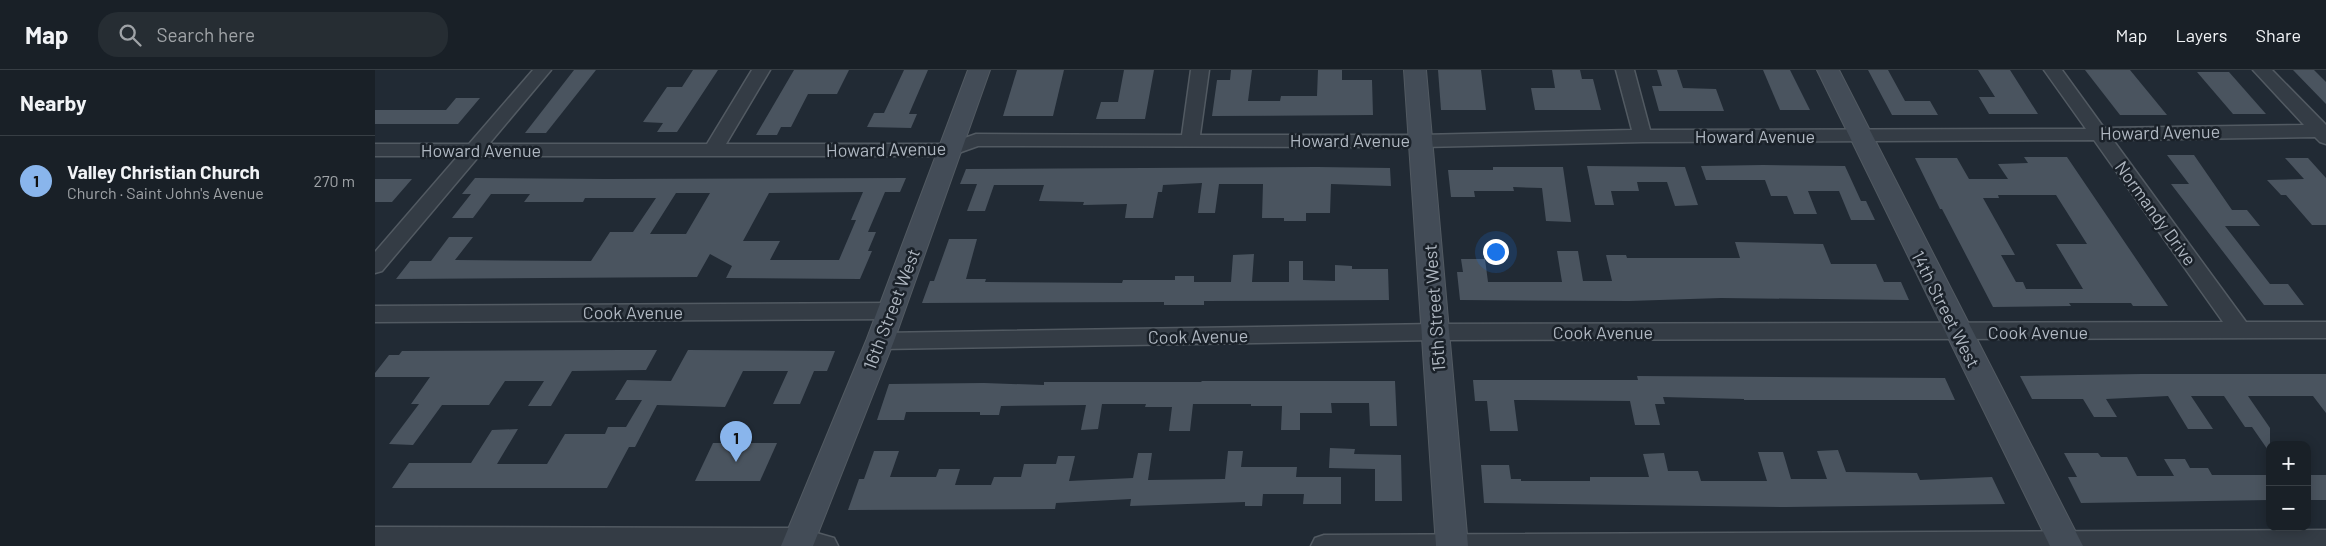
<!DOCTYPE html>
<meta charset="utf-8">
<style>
:root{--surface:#192027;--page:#262d33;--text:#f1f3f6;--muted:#9fa3a7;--line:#373e44;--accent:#89b5ec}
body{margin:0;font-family:Barlow,sans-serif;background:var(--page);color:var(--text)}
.controls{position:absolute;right:15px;bottom:15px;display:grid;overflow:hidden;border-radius:10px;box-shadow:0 2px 12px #0003}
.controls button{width:45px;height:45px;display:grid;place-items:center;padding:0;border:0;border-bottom:1px solid var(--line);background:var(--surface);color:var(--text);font:25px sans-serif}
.you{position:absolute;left:1120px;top:181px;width:18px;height:18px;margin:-12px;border:4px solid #fff;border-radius:50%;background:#1a73e8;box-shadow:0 0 0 8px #1a73e833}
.badge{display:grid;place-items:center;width:32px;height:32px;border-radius:50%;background:var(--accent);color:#111;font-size:16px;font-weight:700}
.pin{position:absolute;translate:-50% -41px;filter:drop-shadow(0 1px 2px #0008)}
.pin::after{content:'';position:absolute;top:26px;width:18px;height:15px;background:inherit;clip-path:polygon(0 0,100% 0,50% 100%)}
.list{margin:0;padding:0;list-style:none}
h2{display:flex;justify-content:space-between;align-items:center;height:65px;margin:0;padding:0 20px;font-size:21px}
h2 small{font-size:16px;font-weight:400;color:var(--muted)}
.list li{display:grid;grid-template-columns:32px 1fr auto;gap:15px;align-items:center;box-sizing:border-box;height:90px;padding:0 20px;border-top:1px solid var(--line)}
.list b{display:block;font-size:19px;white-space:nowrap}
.list p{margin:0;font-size:16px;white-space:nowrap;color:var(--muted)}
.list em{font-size:16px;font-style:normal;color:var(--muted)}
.icon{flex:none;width:28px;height:28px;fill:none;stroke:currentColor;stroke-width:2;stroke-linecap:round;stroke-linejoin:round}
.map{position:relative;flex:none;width:1951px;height:476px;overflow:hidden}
header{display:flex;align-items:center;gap:30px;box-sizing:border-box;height:70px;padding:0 25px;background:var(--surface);border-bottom:1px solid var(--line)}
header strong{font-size:24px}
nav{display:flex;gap:28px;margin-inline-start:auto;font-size:18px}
.search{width:350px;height:45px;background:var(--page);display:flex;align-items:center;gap:12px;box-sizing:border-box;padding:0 18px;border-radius:20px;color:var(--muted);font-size:19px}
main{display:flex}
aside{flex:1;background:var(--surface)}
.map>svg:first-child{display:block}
</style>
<header>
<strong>Map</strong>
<div class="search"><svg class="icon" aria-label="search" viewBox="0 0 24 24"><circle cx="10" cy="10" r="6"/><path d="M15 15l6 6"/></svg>Search here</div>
<nav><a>Map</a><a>Layers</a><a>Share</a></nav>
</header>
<main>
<aside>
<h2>Nearby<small></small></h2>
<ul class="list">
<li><span class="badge">1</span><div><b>Valley Christian Church</b><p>Church · Saint John's Avenue</p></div><em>270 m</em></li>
</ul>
</aside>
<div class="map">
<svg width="1951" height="476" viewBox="0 0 1951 476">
<rect width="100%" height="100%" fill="#212a34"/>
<g fill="#4a545f" fill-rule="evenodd">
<path d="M199,0h22l-50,63h-21z"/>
<path d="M318,0h25l-41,62h-20l6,-9 -20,-1 24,-35h15z"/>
<path d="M419,0h55l-12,24h-29l-17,33h-10l-4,8h-21z"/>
<path d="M529,0h24l-19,44h8l-6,14 -44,-1 7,-14h10z"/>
<path d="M642,0h47l-11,46h-50z"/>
<path d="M749,0h30l-9,49h-49l5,-17h17z"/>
<path d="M856,0h21l-4,31h32l1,-5h36l1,-26h24v10h30l1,35 -161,1 5,-36h13z"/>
<path d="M1063,0h43l5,40h-45z"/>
<path d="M1177,0h28l2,9h11l8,31h-66l-4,-22h24z"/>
<path d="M1282,0h20l6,18 33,1 8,22h-65l-7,-25h10z"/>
<path d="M1388,0h27l20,40h-30z"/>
<path d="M1493,0h20l17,31h25l8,14h-46z"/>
<path d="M1603,0h32l28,44h-49l-10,-17h16z"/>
<path d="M1710,0h45l37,45h-47z"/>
<path d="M1918,0h21l12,12v22z"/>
<path d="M1822,2h32l37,42h-33z"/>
<path d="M81,28h24l-22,26h-83v-14h71z"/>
<path d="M1792,85h27l38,55h15l13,16h-35l45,58h18l16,21h-40l-93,-121h18z"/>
<path d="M1649,87h43l101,149h-35l-2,-3h-62l2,3 -78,1 -51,-98h-2l-25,-51h42l12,21h39l-10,-15 30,-1zM1623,125h58l31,49h-31l27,45h-57l-3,-7h-7l-15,-27h14l-32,-57h16z"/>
<path d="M1910,88h23l18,20v47h-14l-26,-30h-5l-14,-15 37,-1z"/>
<path d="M1388,95l82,1 16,35h5l9,19h-24l-12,-29h-31l9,23h-23l-7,-18h-16l-6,-16h-59l-5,-14z"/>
<path d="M1212,96l98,1 13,38 -23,1 -8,-24h-30l2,9h-28l3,14h-19z"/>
<path d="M942,97l73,1 1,18 -60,-2 -1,29h-24v8h-22v-3h-22l1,-34h-44l-4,29h-17l4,-30 -39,2 -1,7h-4l-5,26h-28l2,-14 -44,1 1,-3 -45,-1 5,-16h-50l-9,26h-18l10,-27h-17l6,-15z"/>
<path d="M1118,97h70l8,55 -25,-1 -4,-33 -29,-1 1,4h-40l1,6h-24l-3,-27h45z"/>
<path d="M100,108l130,1 301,-1 -6,14h-15l-17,40h8l-8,19h4l-12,28 -134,-1 6,-12 -22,-12 -13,23 -301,2 14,-18h21l18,-24h24l-18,23 136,1 19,-29h23l23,-34h-71l-2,4h-59l6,-8h-39l-18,24h-21l19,-24h-9zM488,122l-12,28h5l-17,40h-69l10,-19h-37l26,-48zM301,123h34l-24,41h-36z"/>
<path d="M0,109h37l-20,23h-17z"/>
<path d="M574,169h28l-11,40h20l-1,3 137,1 1,-3h52v-4h19v6h37l2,-27 21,-1 -2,28h37v-21h14v19l32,1v-16l17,1v3h36l1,31 -185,1v4h-40v-3l-242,1 8,-22h4z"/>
<path d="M1360,172l88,2 8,20h45l8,18h17l8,18 -188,-2 -92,3 -169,-1 -3,-28h6l-2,-13h24l3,23h74l-5,-31h21l5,30h29l-6,-26h20l1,3h113z"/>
<path d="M248,280h34l-11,20 -74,1 -21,35h-23l16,-25h-39l-16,24h-47l-29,40 -24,-1 30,-40h-8l19,-27h-55v-4l14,-18h10l3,-4z"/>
<path d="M313,280l147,1 -8,20h-13l-14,33h-27l15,-33h-45l-18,36 -68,-2 -22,42h-6l-22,41h-215l17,-25h62l21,-33 26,-1 -21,35h50l18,-30h40l3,-7h18l16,-27h-27l12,-20 44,1z"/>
<path d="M1767,304h184v39l-13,-17h-65l22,32v25l-18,-26h-7l-21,-31h-33l22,33h-25l-20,-33 -62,3 11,18h-23l-11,-18h-51l-12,-23z"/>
<path d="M1262,306l308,2 10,22h-211v-1l-81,-2 2,7h-10l5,21h-25l-5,-24 -116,-1 4,31h-28l-3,-30h-12l-2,-21h165z"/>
<path d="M827,311h193l2,45h-27l-1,-23h-38l1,10h-32v17h-19l1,-24h-31v-2h-58l-3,27h-21l3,-24h-27l1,-3h-44l-4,25 -17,1 5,-25 -85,1 -2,9h-19v-3h-74l-2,8h-27l12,-36 95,-1 60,2v-3h157z"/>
<path d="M338,373h64l-17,38h-65z"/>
<path d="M955,378l25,1 -1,5 47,1 1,46h-27v-32l-46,-1z"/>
<path d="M1463,380l8,22 71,1 3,7 72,-3 13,27 -218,3 -303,-4 -3,-38h28l2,14h10v2h69v-4h59l-6,-23 21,-1 4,18h30l3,10h66l-9,-29h25l8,27h36l-10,-28z"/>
<path d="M499,381h25l-9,26h46l3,-8h21l-5,16h36l3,-8h27l3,-13h32l2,-8h17l-6,25 64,-3 5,-25h14l-4,27 77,-1 3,-28h15l-2,16h56l-1,10h45v27h-38l1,-10h-41l-1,12h-17v-4l-115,4 1,-7 -75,4 -1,6 -207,1 11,-31h5z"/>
<path d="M1689,383h34l3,4h26l10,19h37l-10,-17h21l5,9h18l4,7h58v25l-189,3 -13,-26h9z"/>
<rect x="1932" y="405" width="19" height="25"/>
</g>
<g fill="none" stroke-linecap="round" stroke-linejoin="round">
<defs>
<g id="street">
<path d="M158,0h18l-62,74h218l45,-74h18l-44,74h222l28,-10 206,1 9,-65h18l-9,65h221l211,-5 -16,-60h18l16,60 436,-1 -42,-59h18l42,58 200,-3 -51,-55h19l54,55v19l-6,-2 -5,-5 -202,3 133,182h80v16l-890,2 -556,9 -8,-2 -3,-6 3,-6 8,-2 556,-9 787,-2 -129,-182 -451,2 -222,5 -443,-1 -28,10h-471l-97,115 -7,2v-21l83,-96h-83v-12h94z"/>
<path d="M516,233l8,2 3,6 -3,6 -8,2 -516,3v-16z"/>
<path d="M0,457l424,1 35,10 4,8h-463z"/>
<path d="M1951,460v16h-1015l4,-8 9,-3z"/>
</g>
<g id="secondary">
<path d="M593,0h22l-96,271 -81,205h-32l85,-205z"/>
<path d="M1029,0h22l42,476h-32z"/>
<path d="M1442,0h22l244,476h-33z"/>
</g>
</defs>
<use href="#street" stroke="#525a62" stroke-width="3"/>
<use href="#secondary" stroke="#525a62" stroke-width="2"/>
<use href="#street" fill="#343c45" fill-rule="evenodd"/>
<use href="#secondary" fill="#434c57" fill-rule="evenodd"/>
</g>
<g text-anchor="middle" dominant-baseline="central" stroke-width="5" stroke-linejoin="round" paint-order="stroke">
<g font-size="18" fill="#afb7c1" stroke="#1a2129">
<text transform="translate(1785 62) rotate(-1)">Howard Avenue</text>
<text x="1380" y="66">Howard Avenue</text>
<text x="975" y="70">Howard Avenue</text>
<text transform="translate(511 79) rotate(-1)">Howard Avenue</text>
<text x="106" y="80">Howard Avenue</text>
<text transform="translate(1781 143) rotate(54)">Normandy Drive</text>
<text transform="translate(1059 238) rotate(-94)">15th Street West</text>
<text transform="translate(516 239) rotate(-69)">16th Street West</text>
<text transform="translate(1571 239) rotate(63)">14th Street West</text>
<text x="258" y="242">Cook Avenue</text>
<text x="1228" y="262">Cook Avenue</text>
<text x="1663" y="262">Cook Avenue</text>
<text transform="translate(823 266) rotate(-1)">Cook Avenue</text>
</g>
</g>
</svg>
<div class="controls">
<button>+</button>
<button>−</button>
</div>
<div class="you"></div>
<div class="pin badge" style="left:361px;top:392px">1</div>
</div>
</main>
